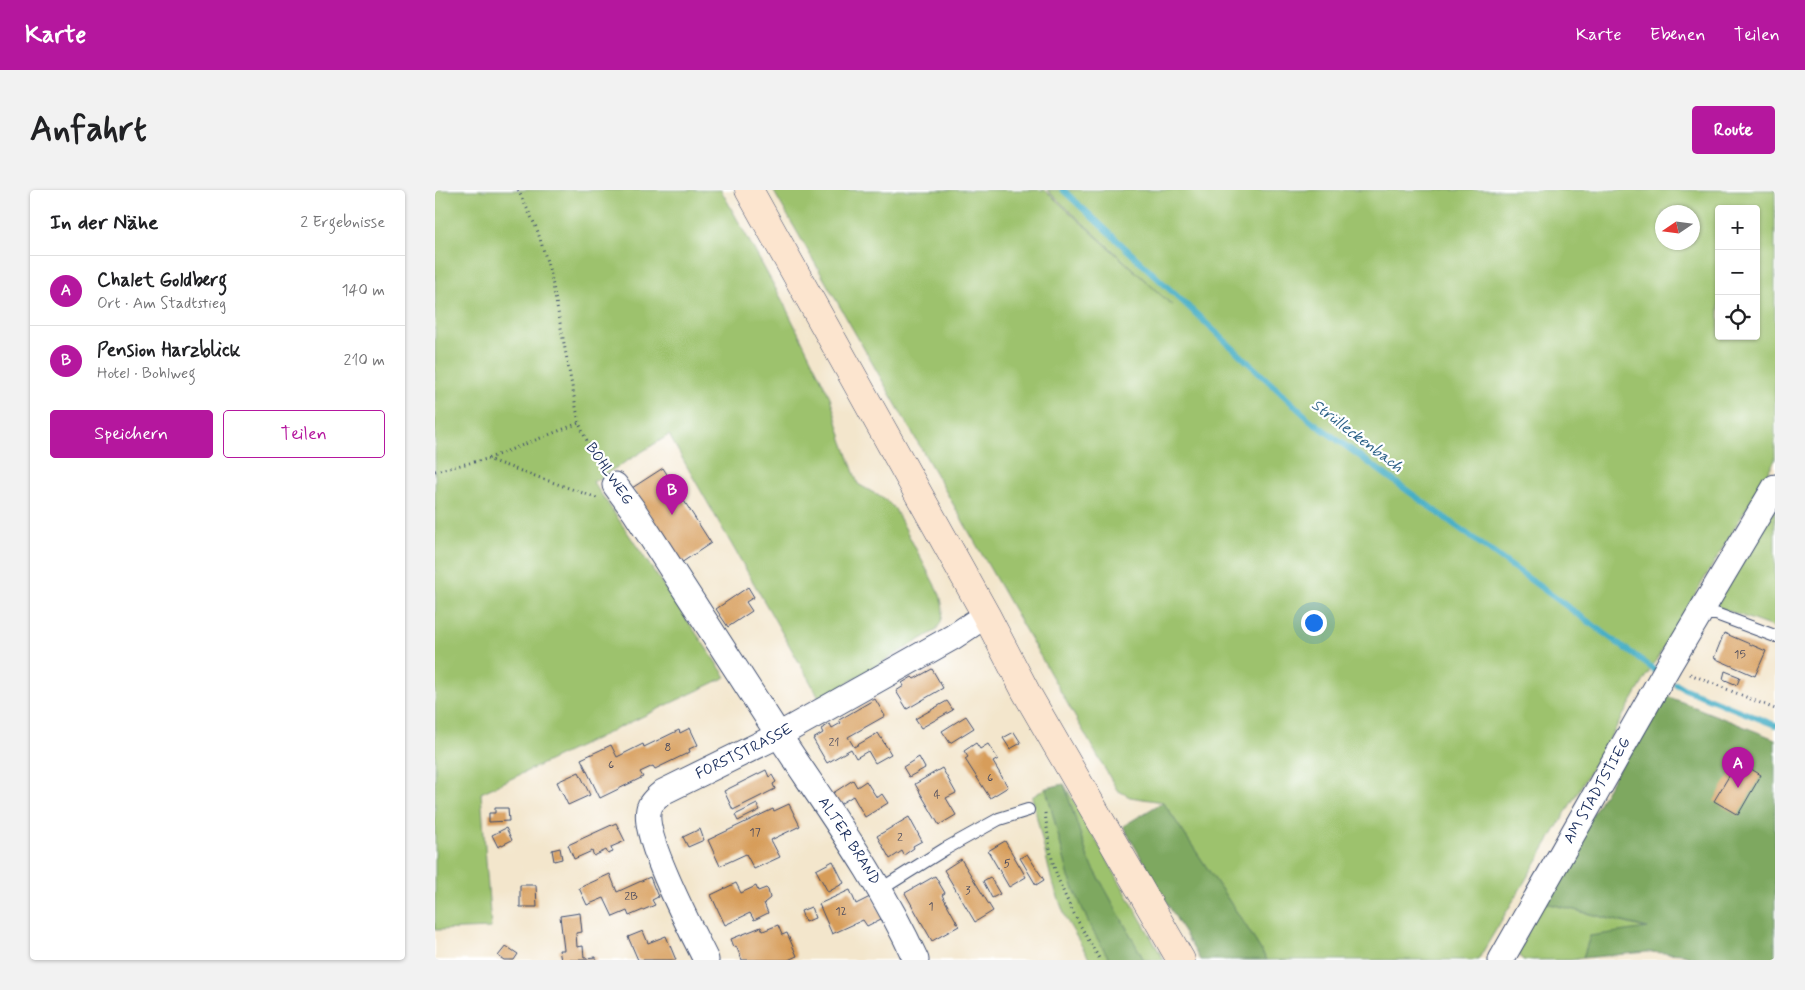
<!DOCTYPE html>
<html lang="de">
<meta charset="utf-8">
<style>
:root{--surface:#fff;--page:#f2f2f2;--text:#202124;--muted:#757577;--line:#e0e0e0;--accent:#b5179e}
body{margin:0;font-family:Mynerve,sans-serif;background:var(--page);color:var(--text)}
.controls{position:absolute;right:15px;top:15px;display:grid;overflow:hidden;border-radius:5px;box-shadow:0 1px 4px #0004}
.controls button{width:45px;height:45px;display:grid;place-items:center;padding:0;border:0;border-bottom:1px solid var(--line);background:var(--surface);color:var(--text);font:25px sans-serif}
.compass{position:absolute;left:1220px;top:15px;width:45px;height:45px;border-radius:50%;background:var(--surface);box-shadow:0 1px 4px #0004;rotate:257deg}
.you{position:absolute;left:878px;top:432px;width:18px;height:18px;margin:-12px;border:4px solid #fff;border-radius:50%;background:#1a73e8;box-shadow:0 0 0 8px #1a73e833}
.badge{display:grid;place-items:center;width:32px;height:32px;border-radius:50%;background:var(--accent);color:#fff;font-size:16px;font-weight:700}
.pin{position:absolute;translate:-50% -41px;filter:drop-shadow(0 1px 2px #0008)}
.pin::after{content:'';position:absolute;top:26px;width:18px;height:15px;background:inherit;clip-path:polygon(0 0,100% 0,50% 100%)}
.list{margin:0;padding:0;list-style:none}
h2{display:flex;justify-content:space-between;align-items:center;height:65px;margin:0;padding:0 20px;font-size:21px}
h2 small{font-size:16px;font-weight:400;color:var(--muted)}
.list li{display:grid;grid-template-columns:32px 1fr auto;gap:15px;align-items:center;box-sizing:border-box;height:70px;padding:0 20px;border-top:1px solid var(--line)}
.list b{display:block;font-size:19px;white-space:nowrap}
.list p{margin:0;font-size:16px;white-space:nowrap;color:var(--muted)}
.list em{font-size:16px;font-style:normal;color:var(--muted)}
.actions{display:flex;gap:10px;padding:15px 20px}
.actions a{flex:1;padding:11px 0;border:1px solid var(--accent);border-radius:5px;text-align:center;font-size:18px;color:var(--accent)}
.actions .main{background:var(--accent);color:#fff}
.icon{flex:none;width:28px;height:28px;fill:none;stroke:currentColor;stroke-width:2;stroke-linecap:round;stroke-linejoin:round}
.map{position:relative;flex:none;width:1340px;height:770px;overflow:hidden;border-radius:5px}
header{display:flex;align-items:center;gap:30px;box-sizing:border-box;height:70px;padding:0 25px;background:var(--accent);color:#fff}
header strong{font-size:24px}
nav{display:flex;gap:28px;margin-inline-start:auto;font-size:18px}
.intro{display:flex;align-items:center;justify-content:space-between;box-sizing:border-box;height:120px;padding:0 30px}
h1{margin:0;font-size:35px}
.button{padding:12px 22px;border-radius:5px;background:var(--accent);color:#fff;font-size:18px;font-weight:700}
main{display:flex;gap:30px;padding:0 30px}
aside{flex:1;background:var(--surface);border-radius:5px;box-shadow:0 1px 4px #0004}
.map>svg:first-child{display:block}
</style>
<header>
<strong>Karte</strong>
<nav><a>Karte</a><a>Ebenen</a><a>Teilen</a></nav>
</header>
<div class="intro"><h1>Anfahrt</h1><a class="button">Route</a></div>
<main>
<aside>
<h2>In der Nähe<small>2 Ergebnisse</small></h2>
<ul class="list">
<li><span class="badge">A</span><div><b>Chalet Goldberg</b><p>Ort · Am Stadtstieg</p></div><em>140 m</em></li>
<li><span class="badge">B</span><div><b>Pension Harzblick</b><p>Hotel · Bohlweg</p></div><em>210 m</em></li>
</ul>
<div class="actions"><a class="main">Speichern</a><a>Teilen</a></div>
</aside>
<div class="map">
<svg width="1340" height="770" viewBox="0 0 1340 770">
<rect width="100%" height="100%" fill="#fff"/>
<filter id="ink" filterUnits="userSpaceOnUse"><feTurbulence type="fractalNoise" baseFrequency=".02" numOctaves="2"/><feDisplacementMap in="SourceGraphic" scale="10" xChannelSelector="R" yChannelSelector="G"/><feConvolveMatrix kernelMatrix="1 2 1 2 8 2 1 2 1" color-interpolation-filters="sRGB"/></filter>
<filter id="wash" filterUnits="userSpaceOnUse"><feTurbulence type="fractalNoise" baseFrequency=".0096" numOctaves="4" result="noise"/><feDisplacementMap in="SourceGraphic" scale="20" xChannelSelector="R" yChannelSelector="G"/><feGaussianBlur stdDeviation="1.12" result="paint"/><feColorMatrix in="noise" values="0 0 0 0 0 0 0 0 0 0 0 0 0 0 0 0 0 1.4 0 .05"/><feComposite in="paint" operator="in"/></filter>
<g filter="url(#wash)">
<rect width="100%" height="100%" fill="#f3e6cc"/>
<g fill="#9dc26d" stroke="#5c7866" fill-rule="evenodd">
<path d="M0,0h286l61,110 48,97 12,42 16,45 28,16 9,9 45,86c4,15 5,24 -5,36l-115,68 -151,-264 -76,47 133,195 -245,116 10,135 -56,2z"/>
<path d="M338,0h272l128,116 -126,-116h728v270l-297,500h-211l-21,-34 -83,-124 -33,-5 -13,-7zM1284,19h37v127h-37zM1228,22h30v30h-30z"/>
<path d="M1340,319v119l-60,-22z"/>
<path d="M629,594l100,176h-20l-56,-102z"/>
<path d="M611,598l23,89 21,49 20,34h-20l-24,-41 -15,-41 -19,-81z"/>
<path d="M1107,712l107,27 -59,7 -7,22 -12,2h-48l-5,-7z"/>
</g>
<g fill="#7ea860" stroke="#4c6c5f">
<path d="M1227,504l113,45v221h-74l-18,-6 -36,-2 -64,6 7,-22 57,-8 -105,-26z"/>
<path d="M629,594l24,74 56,102h-34l-20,-34 -21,-49 -23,-89z"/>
<path d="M728,612l83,124 21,34h-67l-77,-134z"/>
</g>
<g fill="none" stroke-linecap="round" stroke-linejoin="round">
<g stroke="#47afc6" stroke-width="6">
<path d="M628,0l247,230 349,253"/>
<path d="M1241,494l9,5 90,36"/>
</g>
</g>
<g id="blocks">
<g fill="#d79d5a">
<path d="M228,278l48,75 -30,20 -49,-75z"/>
<path d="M313,397l6,10 -8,5 6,9 -24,16 -12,-18z"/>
<path d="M1289,443l42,18 -11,25 -41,-18z"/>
<path d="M497,479l11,19 -36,21 -11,-18 8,-5 -2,-3 10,-6 2,2z"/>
<path d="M1290,481l15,6 -3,8 -14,-6z"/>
<path d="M440,509l10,17 -37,21 6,10 24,-14 13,21 -16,9 -7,-12 -12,7 -5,-9 -24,14 -14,-24 10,-6 -2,-4 9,-5 2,4 9,-5 -2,-3z"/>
<path d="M512,511l6,9 -32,18 -6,-9z"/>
<path d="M531,526l8,12 -24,15 -8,-12z"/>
<path d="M255,538l8,17 -9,4 1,3 -35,17 -2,-3 -13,6 3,5 -43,21 -19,-39 30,-14 6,12 26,-13 1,3 35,-17 1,3z"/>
<path d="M579,542l7,11 -11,6 -7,-11z"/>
<path d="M541,553l4,6 8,-5 10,15 -5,3 15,25 -18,11 -25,-39 3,-2 -4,-6z"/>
<path d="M484,567l6,11 -16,9 -6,-10z"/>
<path d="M1303,571l23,14 -23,40 -24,-14z"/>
<path d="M507,578l14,25 -10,5 10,17 -17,10 -24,-41z"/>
<path d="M331,580l3,7 3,-2 4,7 -3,2 2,5 -42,21 -9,-19z"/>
<path d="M144,582l11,23 -22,10 -11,-23z"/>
<path d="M418,590l4,7 9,-6 11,17 5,-4 6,9 -23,14 -12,-21 -16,10 -7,-11z"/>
<path d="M322,614l3,6 -22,11 -3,-6z"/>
<path d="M354,614l11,22 -29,14 9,17 -26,12 -8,-15 -26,12 -12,-26 65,-31 1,2z"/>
<path d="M60,618h13l1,13 -20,1v-9h6z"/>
<path d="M474,627l13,24 -9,5 1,2 -10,7 -2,-4 -12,8 -13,-23z"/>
<path d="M181,633l9,18 -14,6 2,5 -5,2 -2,-4 -12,6 -2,-5 -18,8 -6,-14z"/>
<path d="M71,638l6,12 -14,7 -6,-12z"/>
<path d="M265,639l4,11 -16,7 -5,-10z"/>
<path d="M570,651l21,36 -17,10 -21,-36z"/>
<path d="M125,658l2,11 -8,2 -2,-11z"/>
<path d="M592,664l17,26 -8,5 -16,-27z"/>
<path d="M526,669l32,52 -18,11 -31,-52z"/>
<path d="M398,671l11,22 -16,9 -12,-22z"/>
<path d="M175,684l7,18 33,-15 8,20 -6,3 3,5 -26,11 -2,-5 -14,6 -9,-19 -17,7 -8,-17z"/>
<path d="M500,686l10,17 -3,2 17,31 -27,15 -27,-48z"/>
<path d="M555,687l10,17 -8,4 -9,-17z"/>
<path d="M301,693l5,10 15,-7 2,5 8,-3 2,2 2,8 -6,5 4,10 -14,7 -4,-7 -25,12 -14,-30z"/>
<path d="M85,695h16l1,22h-17z"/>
<path d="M415,700l6,14 16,-8 11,22 -16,8 -4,-6 -31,14 -13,-30z"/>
<path d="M376,717l4,11 -10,4 -4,-11z"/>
<path d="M145,723l2,19 -6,1 1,14 6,-1 1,12 12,-1v3h-35l-2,-10h5l-4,-34z"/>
<path d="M343,735l4,10 5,-2 10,23 -9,4h-46l-6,-14 -2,1 -3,-8 30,-12 2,4z"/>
<path d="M208,741l5,12 18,-7 10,24h-38l-10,-23z"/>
<path d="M71,756l12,8 -4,6h-10l-6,-4z"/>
</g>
</g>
</g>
<g filter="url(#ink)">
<use href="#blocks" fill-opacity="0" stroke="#3b4a6e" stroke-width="1"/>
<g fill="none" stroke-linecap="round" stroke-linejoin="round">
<defs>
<g id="lane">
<path d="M1265,428l5,-4h11l59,22"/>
<path d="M446,699l64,-40 54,-30 29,-9"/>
</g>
<g id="street">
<path id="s1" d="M180,295l19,26c49,75 97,151 146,226 48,73 100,143 136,223"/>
<path id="s2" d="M271,770c-13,-27 -68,-129 -56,-154 2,-5 9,-10 13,-14l116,-57 174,-98 33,-22"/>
<path id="s3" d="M1066,770l168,-295 106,-178"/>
</g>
<path id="secondary" d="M314,0l237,425 40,77 155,268"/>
</defs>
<use href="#lane" stroke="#3b4a6e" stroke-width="14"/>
<use href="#street" stroke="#3b4a6e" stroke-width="27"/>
<use href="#secondary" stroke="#3b4a6e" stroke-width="29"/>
<g stroke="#3b4a6e" stroke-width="3" stroke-dasharray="1 4" stroke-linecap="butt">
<path d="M83,0l19,39 14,46 28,148 6,14 18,31"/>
<path d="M52,269l110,39"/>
<path d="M0,281l52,-12 92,-36"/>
<path d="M1255,484l85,35"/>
<path d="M610,623c2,15 4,31 7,46 9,36 30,69 48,101"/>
</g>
<use href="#lane" stroke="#fff" stroke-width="12"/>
<use href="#street" stroke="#fff" stroke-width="25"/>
<use href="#secondary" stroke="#fce5cf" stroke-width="28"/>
</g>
</g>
<g text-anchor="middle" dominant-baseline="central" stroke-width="4.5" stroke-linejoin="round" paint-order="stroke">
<g font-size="12" fill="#4a4a5d">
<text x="1305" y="465">15</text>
<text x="399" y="553">21</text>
<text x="233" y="558">8</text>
<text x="176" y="575">6</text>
<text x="555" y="588">6</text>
<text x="502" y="605">4</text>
<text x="320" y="643">17</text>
<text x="465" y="648">2</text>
<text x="572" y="674">5</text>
<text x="533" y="701">3</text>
<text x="196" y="707">2B</text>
<text x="496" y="717">1</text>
<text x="406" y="722">12</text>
</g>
<g font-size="15" fill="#1b2f5e" stroke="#fff">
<text transform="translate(174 284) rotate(56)">BOHLWEG</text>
<text stroke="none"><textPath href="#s2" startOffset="276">FORSTSTRASSE</textPath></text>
<text stroke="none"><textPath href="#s3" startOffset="195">AM STADTSTIEG</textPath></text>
<text stroke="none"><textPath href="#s1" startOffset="426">ALTER BRAND</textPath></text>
</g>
<g font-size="16" font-style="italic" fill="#2d6288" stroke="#fff">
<text transform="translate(922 246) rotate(37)">Strülleckenbach</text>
</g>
</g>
</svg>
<div class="controls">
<button>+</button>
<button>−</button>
<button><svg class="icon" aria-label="locate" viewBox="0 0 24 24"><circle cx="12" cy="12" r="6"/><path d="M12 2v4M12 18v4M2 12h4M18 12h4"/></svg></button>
</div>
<svg class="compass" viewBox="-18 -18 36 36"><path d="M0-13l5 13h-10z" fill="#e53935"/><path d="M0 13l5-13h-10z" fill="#757577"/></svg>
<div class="you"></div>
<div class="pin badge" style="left:1303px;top:598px">A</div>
<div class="pin badge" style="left:237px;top:325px">B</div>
</div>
</main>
